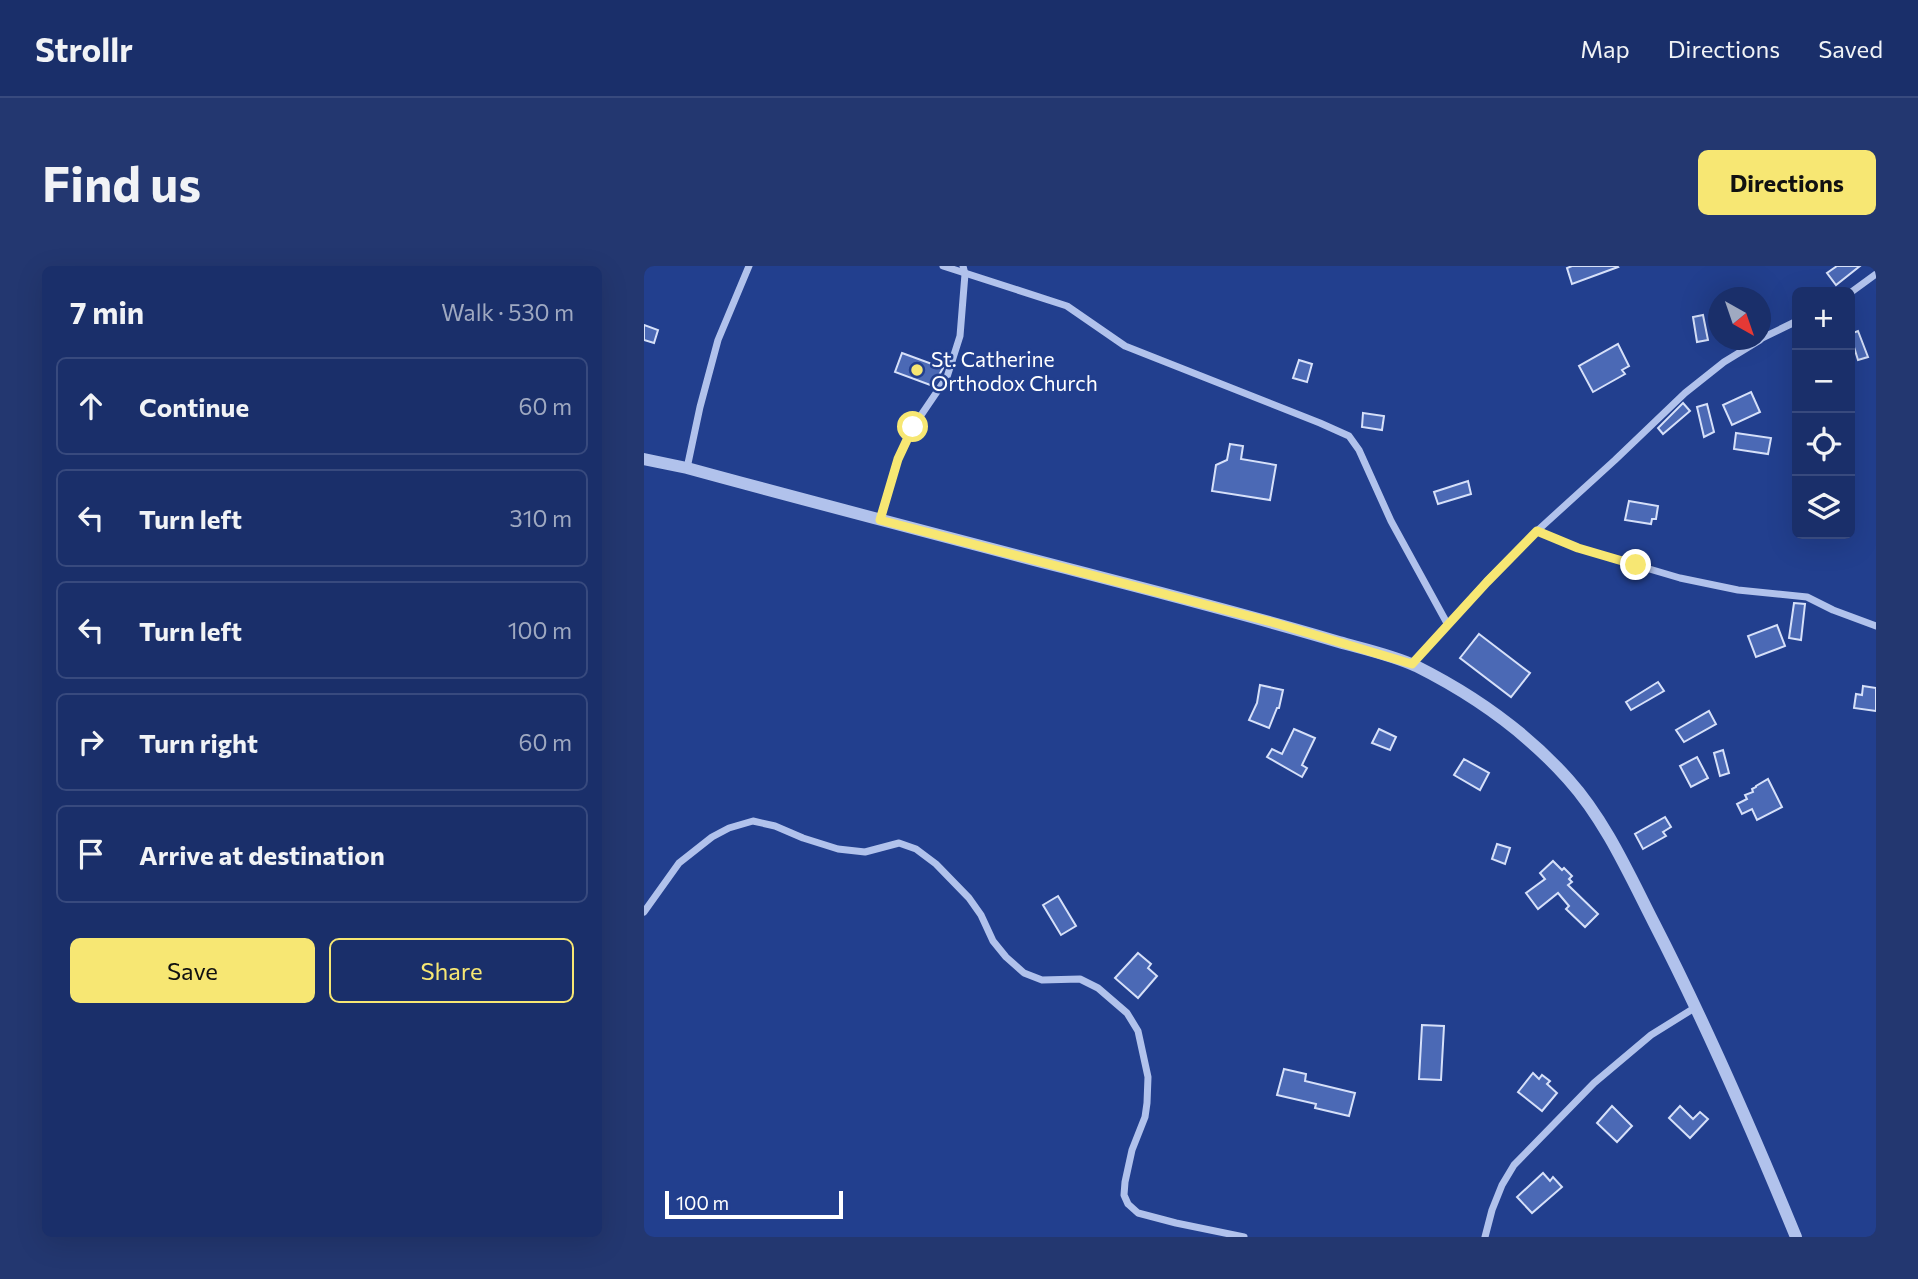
<!DOCTYPE html>
<meta charset="utf-8">
<style>
:root{--surface:#1a2f6a;--page:#233770;--text:#f1f3f6;--muted:#9fa9c1;--line:#384a7e;--accent:#f7e773}
body{margin:0;font-family:Commissioner,sans-serif;background:var(--page);color:var(--text)}
.controls{position:absolute;right:21px;top:21px;display:grid;overflow:hidden;border-radius:10px;box-shadow:0 7px 28px #0002}
.controls button{width:63px;height:63px;display:grid;place-items:center;padding:0;border:0;border-bottom:2px solid var(--line);background:var(--surface);color:var(--text);font:35px sans-serif}
.compass{position:absolute;left:1064px;top:21px;width:63px;height:63px;border-radius:50%;background:var(--surface);box-shadow:0 7px 28px #0002;rotate:140deg}
.scale{position:absolute;left:21px;bottom:18px;width:178px;box-sizing:border-box;padding-left:7px;border:4px solid #fff;border-top:0;font-size:19px;line-height:24px;white-space:nowrap;color:#fff;-webkit-text-stroke:5px #223f8e;paint-order:stroke}
.stop{position:absolute;width:21px;height:21px;margin:-16px;border:5px solid #f7e773;border-radius:50%;background:#fff}
.stop.end{background:#f7e773;border-color:#fff;box-shadow:0 2px 7px #0008}
.list{margin:0;padding:0;list-style:none}
h2{display:flex;justify-content:space-between;align-items:center;height:91px;margin:0;padding:0 28px;font-size:30px}
h2 small{font-size:23px;font-weight:400;color:var(--muted)}
.list li{display:grid;grid-template-columns:46px 1fr auto;gap:21px;align-items:center;box-sizing:border-box;height:98px;margin:0 14px 14px;padding:0 14px;border:2px solid var(--line);border-radius:10px}
.list b{display:block;font-size:26px;white-space:nowrap}
.list em{font-size:23px;font-style:normal;color:var(--muted)}
.actions{display:flex;gap:14px;padding:21px 28px}
.actions a{flex:1;padding:16px 0;border:2px solid var(--accent);border-radius:10px;text-align:center;font-size:24px;color:var(--accent)}
.actions .main{background:var(--accent);color:#111}
.icon{flex:none;width:38px;height:38px;fill:none;stroke:currentColor;stroke-width:2;stroke-linecap:round;stroke-linejoin:round}
.map{position:relative;flex:none;width:1232px;height:971px;overflow:hidden;border-radius:10px}
header{display:flex;align-items:center;gap:42px;box-sizing:border-box;height:98px;padding:0 35px;background:var(--surface);border-bottom:2px solid var(--line)}
header strong{font-size:33px}
nav{display:flex;gap:38px;margin-inline-start:auto;font-size:24px}
.intro{display:flex;align-items:center;justify-content:space-between;box-sizing:border-box;height:168px;padding:0 42px}
h1{margin:0;font-size:49px}
.button{padding:18px 32px;border-radius:10px;background:var(--accent);color:#111;font-size:24px;font-weight:700}
main{display:flex;gap:42px;padding:0 42px}
aside{flex:1;background:var(--surface);border-radius:10px;box-shadow:0 7px 28px #0002}
.map>svg:first-child{display:block}
</style>
<header>
<strong>Strollr</strong>
<nav><a>Map</a><a>Directions</a><a>Saved</a></nav>
</header>
<div class="intro"><h1>Find us</h1><a class="button">Directions</a></div>
<main>
<aside>
<h2>7 min<small>Walk · 530 m</small></h2>
<ul class="list">
<li><svg class="icon" aria-label="ahead" viewBox="0 0 24 24"><path d="M12 20V5M6 11l6-6 6 6"/></svg><div><b>Continue</b></div><em>60 m</em></li>
<li><svg class="icon" aria-label="left" viewBox="0 0 24 24"><path d="M17 20v-9H6M10 6l-5 5 5 5"/></svg><div><b>Turn left</b></div><em>310 m</em></li>
<li><svg class="icon" aria-label="left" viewBox="0 0 24 24"><path d="M17 20v-9H6M10 6l-5 5 5 5"/></svg><div><b>Turn left</b></div><em>100 m</em></li>
<li><svg class="icon" aria-label="right" viewBox="0 0 24 24"><path d="M7 20v-9h11M14 6l5 5-5 5"/></svg><div><b>Turn right</b></div><em>60 m</em></li>
<li><svg class="icon" aria-label="arrive" viewBox="0 0 24 24"><path d="M6 21V4h12l-3 4 3 4H6"/></svg><div><b>Arrive at destination</b></div></li>
</ul>
<div class="actions"><a class="main">Save</a><a>Share</a></div>
</aside>
<div class="map">
<svg width="1232" height="971" viewBox="0 0 1232 971">
<rect width="100%" height="100%" fill="#223f8e"/>
<g fill="#4b69b5" stroke="#d6e0f9" stroke-width="2">
<path d="M928,0h45l1,1 -46,17 -5,-16z"/>
<path d="M1193,0h23l-24,19 -9,-12z"/>
<path d="M1059,49l5,25 -11,2 -4,-25z"/>
<path d="M0,59l14,5 -4,13 -10,-3z"/>
<path d="M1214,65l10,26 -10,3 -8,-26z"/>
<path d="M974,78l11,22 -7,4 3,4 -32,18 -14,-26z"/>
<path d="M258,87l41,15 -10,18 -38,-14z"/>
<path d="M655,94l13,4 -5,18 -14,-4z"/>
<path d="M1107,126l9,20 -28,13 -9,-20z"/>
<path d="M1039,137l7,8 -27,23 -5,-6z"/>
<path d="M1063,138l7,28 -10,5 -7,-30z"/>
<path d="M719,147l21,3 -2,14 -20,-3z"/>
<path d="M1092,167l35,5 -3,16 -34,-5z"/>
<path d="M586,178l13,2 -2,13 35,6 -6,35 -58,-9 4,-26 11,-5z"/>
<path d="M824,215l3,13 -33,10 -4,-12z"/>
<path d="M985,235l29,5 -2,13h-4l-1,5 -26,-4z"/>
<path d="M1150,337l11,1 -4,36 -12,-2z"/>
<path d="M1133,359l8,21 -29,11 -8,-21z"/>
<path d="M835,368l51,39 -19,24 -51,-39z"/>
<path d="M1014,416l6,9 -33,19 -5,-8z"/>
<path d="M616,419l23,5 -4,18h-2l-8,20 -20,-8 8,-17z"/>
<path d="M1219,420l13,2v23l-22,-3 2,-14 6,1z"/>
<path d="M1065,445l7,13 -32,18 -8,-12z"/>
<path d="M650,463l21,9 -13,27 5,3 -5,9 -35,-20 5,-8 10,5z"/>
<path d="M735,463l17,8 -6,13 -18,-7z"/>
<path d="M1079,484l6,23 -9,3 -6,-23z"/>
<path d="M1053,491l11,21 -17,9 -11,-21z"/>
<path d="M820,493l25,14 -9,17 -26,-15z"/>
<path d="M1124,513l14,28 -25,13 -5,-11 -10,5 -5,-10 10,-5 -2,-4 8,-3 -1,-3 4,-2v-1z"/>
<path d="M1021,551l6,10 -8,5 3,4 -23,13 -8,-15z"/>
<path d="M853,578l13,4 -5,16 -13,-5z"/>
<path d="M909,595l9,9 2,-2 8,8 -3,3 3,3 -4,3 30,29 -13,13 -19,-18 3,-3 -11,-13 -20,16 -12,-16 19,-14 -5,-6z"/>
<path d="M414,630l18,30 -15,9 -18,-30z"/>
<path d="M494,687l13,11 -3,4 9,8 -19,22 -23,-20z"/>
<path d="M778,759l22,1 -3,54 -22,-1z"/>
<path d="M640,803l22,5 -1,7 50,12 -6,23 -34,-8 1,-4 -39,-9z"/>
<path d="M889,807l6,6 3,-4 8,6 -3,3 10,9 -15,18 -24,-19z"/>
<path d="M968,840l20,20 -15,16 -20,-19z"/>
<path d="M1036,840l13,13 7,-7 8,7 -18,19 -21,-20z"/>
<path d="M899,907l7,8 3,-4 9,10 -30,26 -15,-16z"/>
</g>
<g fill="none" stroke-linecap="round" stroke-linejoin="round">
<g stroke="#b1c2ec" stroke-width="7">
<path d="M299,0l124,40 58,40 195,77 29,13 10,14 32,71 57,104"/>
<path d="M1206,27l26,-19"/>
<path d="M1116,73l37,-18"/>
<path d="M43,202l13,-61 18,-67 31,-74"/>
<path d="M236,254l18,-61 15,-32 34,-50 13,-41 5,-62 -2,-8"/>
<path d="M893,265l41,17 102,30 58,12 69,7 26,13 43,16"/>
<path d="M768,398l75,-83 50,-50 78,-71 70,-67 39,-31 36,-22"/>
<path d="M0,646l35,-49 33,-26 17,-9 24,-7 22,5 28,12 35,11 27,3 34,-9 17,6 20,15 33,34 12,17 12,26 13,16 18,16 18,7 38,-1 18,9 29,25 11,18 10,46 -1,26 -2,14 -13,33 -7,32 -1,13 4,9 10,9 38,10 68,14"/>
<path d="M841,971l7,-27 10,-25 12,-20 80,-82 57,-48 45,-28"/>
</g>
<path stroke="#b1c2ec" stroke-width="12" d="M0,193l43,9c161,44 321,85 482,127 57,15 114,30 170,47 25,7 53,13 77,24 56,28 110,66 152,113 37,41 61,95 86,144 53,103 98,207 142,314"/>
</g>
<g fill="none" stroke-linecap="round" stroke-linejoin="round">
<path stroke="#f7e773" stroke-width="9" d="M269,161l-15,32 -18,61 395,103 137,41 75,-82 50,-51 41,17 58,17"/>
</g>
<circle fill="#f7e773" stroke="#223f8e" stroke-width="2.5" cx="273" cy="104" r="7"/>
<g text-anchor="middle" dominant-baseline="central" stroke-width="5" stroke-linejoin="round" paint-order="stroke">
<g font-size="21" fill="#fff" stroke="#223f8e" text-anchor="start">
<text x="287" y="92">St. Catherine<tspan x="287" dy="24">Orthodox Church</tspan></text>
</g>
</g>
</svg>
<div class="controls">
<button>+</button>
<button>−</button>
<button><svg class="icon" aria-label="locate" viewBox="0 0 24 24"><circle cx="12" cy="12" r="6"/><path d="M12 2v4M12 18v4M2 12h4M18 12h4"/></svg></button>
<button><svg class="icon" aria-label="layers" viewBox="0 0 24 24"><path d="M12 4l9 5-9 5-9-5zM3 14l9 5 9-5"/></svg></button>
</div>
<svg class="compass" viewBox="-18 -18 36 36"><path d="M0-13l5 13h-10z" fill="#e53935"/><path d="M0 13l5-13h-10z" fill="#9fa9c1"/></svg>
<div class="scale">100 m</div>
<div class="stop" style="left:269px;top:161px"></div>
<div class="stop end" style="left:992px;top:299px"></div>
</div>
</main>
